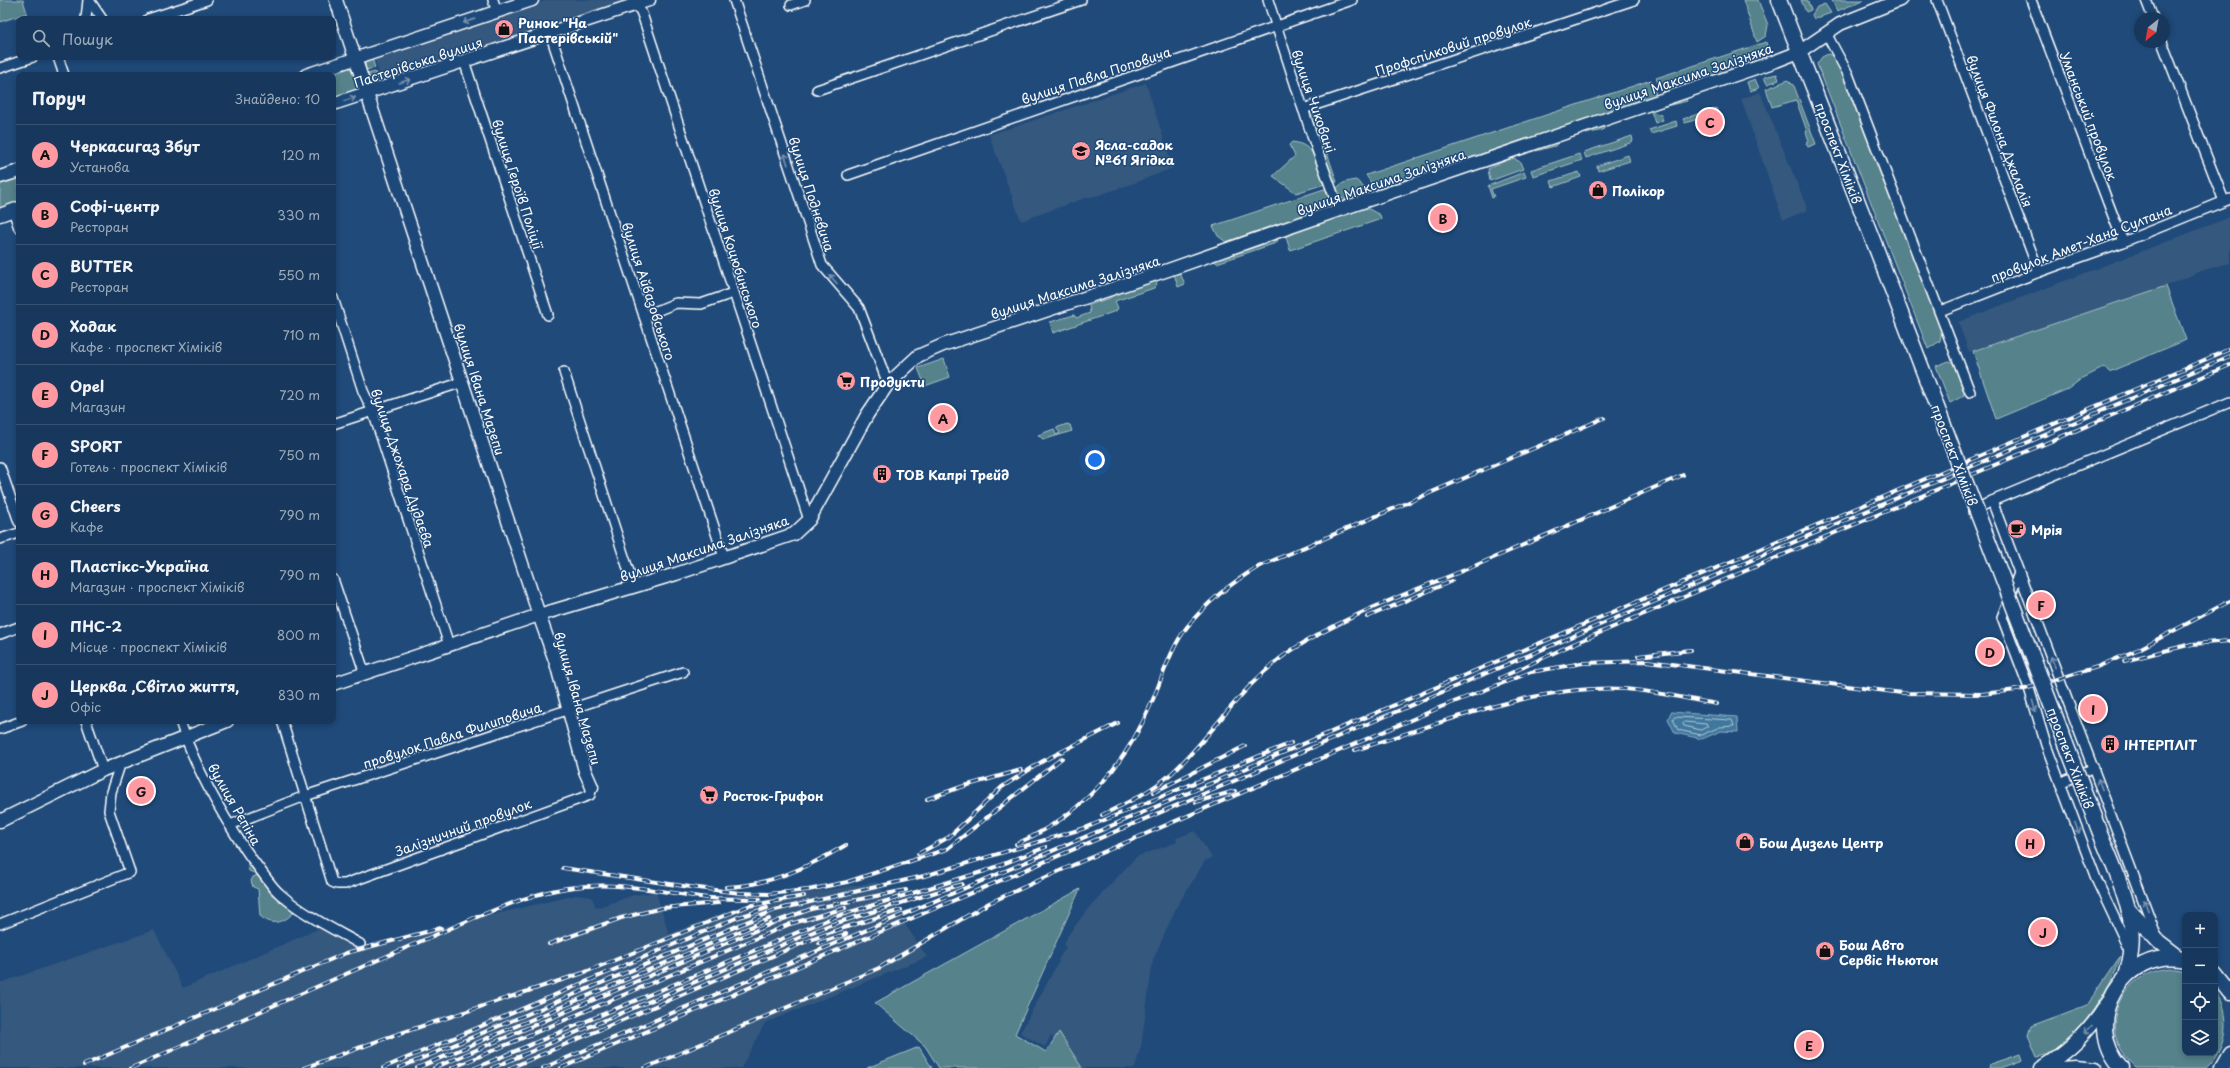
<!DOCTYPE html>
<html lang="uk">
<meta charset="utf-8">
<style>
:root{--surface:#17385c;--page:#203f62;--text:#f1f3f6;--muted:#9eacbb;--line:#365272;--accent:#ff9aa2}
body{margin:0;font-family:"Playpen Sans",sans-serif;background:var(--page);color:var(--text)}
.controls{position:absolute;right:12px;bottom:12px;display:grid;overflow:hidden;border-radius:8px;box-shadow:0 2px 6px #0003}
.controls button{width:36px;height:36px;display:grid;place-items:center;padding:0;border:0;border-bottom:1px solid var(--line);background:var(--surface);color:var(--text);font:20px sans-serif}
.compass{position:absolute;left:2134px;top:12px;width:36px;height:36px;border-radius:50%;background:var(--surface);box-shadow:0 2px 6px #0003;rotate:211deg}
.you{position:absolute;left:1095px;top:460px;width:14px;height:14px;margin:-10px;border:3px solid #fff;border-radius:50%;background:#1a73e8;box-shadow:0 0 0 6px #1a73e833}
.badge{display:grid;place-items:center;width:26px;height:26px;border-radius:50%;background:var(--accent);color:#111;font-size:13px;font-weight:700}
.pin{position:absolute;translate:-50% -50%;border:2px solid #fff;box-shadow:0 1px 4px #0006}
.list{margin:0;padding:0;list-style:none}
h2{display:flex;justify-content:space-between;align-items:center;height:52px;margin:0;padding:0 16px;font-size:17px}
h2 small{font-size:13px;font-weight:400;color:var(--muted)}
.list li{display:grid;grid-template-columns:26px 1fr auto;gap:12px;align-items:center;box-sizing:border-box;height:60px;padding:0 16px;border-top:1px solid var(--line)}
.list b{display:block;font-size:15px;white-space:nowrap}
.list p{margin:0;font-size:13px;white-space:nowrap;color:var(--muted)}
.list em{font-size:13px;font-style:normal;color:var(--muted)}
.icon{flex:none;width:22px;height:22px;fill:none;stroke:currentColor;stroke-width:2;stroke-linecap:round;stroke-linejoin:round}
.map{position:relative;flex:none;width:2230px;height:1068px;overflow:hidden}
.search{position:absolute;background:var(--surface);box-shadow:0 2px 6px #0003;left:16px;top:16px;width:320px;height:44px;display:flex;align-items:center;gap:10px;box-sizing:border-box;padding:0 14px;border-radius:8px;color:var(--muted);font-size:15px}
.panel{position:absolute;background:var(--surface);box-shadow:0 2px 6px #0003;left:16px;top:72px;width:320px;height:652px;border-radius:8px}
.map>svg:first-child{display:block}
</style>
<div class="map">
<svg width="2230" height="1068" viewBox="0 0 2230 1068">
<rect width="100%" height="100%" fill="#1f4a7a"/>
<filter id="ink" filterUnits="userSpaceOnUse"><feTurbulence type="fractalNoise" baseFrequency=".025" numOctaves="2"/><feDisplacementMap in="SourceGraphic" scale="8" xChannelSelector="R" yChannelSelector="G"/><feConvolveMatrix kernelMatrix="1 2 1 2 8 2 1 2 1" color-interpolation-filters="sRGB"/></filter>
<g filter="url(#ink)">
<g fill="#35587e">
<path d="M548,0h84l-250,83 -8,-26z"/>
<path d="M1146,83l27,85 -41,16 -36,12 -11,2 -64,23 -32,-86z"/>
<path d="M1760,92l48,118 -25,10 -42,-121z"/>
<path d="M2230,217v46l-26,7 -38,16 -197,66 -11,-30z"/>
<path d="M1195,831l17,27 -7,3 -29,47 -23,52 -12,87 -6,21h-57l-27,-33 -6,12 -25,-14 39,-72 -1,-1 8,-13 -2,-2 4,-10 23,-30 45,-48 41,-15 -1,-4z"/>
<path d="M877,882l50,75 -162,66 -24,45h-741v-85l154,-53 29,58 144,-63 38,20 211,-50 16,2 4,11 38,-13 22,-3 13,42 86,-33z"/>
</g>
<g fill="#54828b" stroke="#aac0c5">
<path d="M0,0h23l4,13 -27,9z"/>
<path d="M1743,0h15l10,25 -2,11 -9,6z"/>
<path d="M1801,0h6l4,10 -5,2z"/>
<path d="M1832,0h32l-27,11z"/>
<path d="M1825,4l6,9 -17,6 -2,-4 5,-8z"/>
<path d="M1766,42l3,12 -7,5 -100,34 -6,-15z"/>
<path d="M1828,54l9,4 11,28 94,243 -2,12 -12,8 -111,-285 5,-7z"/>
<path d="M372,58l3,10 -9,2 -1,-8z"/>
<path d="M348,67l7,5 5,14 -2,4 -25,10v-25h-9z"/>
<path d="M375,72l4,12h-2l-6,-2 -3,-8z"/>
<path d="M1777,74l2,6 -12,4 -3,-7z"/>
<path d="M1755,79l4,9 -9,3 -3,-9z"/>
<path d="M1651,80l5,15 -186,65 -95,29 -9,-14z"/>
<path d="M1788,80l6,6 22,58 -8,3 -2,-4 3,-2 -3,-9 1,-1 -11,-31 -24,7 -6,-18z"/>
<path d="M1686,98l1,3 -25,6 1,-1z"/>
<path d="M1716,108l2,5 -33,10 -2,-4z"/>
<path d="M1312,109l25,73 -5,1 -24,-71z"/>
<path d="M1651,111l10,4 2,5 -8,3z"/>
<path d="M1676,121l1,5 -26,8 -2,-4z"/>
<path d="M1603,125l2,2 -2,3 -17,4v-2z"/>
<path d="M1632,136l1,5 -3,2 -44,15 -2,-6z"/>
<path d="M1292,142c23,2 26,23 33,42l-29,9 -23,-17 22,-20 -6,-11z"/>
<path d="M1556,142l2,1 -3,3 -19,5 1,-3z"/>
<path d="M1579,154l3,6 -45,15 -4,1 -2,-6z"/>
<path d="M1628,155l2,6 -32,10 -1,-5z"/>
<path d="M1512,157l8,5 3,7 -33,12 -2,-12z"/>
<path d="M1524,172l2,5 -35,12 3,8 -2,1 -4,-12z"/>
<path d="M1579,172l2,5 -28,10 -2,-6z"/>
<path d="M19,176v28l-19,7v-28z"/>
<path d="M1356,180l14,13c-13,5 -27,13 -35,-2 4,-8 13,-10 21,-11z"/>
<path d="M1327,188l2,10 -3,9 -100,35 -8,-6 -5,-10z"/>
<path d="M1365,207l15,8 1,4 -91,31 -4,-13 4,-5z"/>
<path d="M1275,238l3,2 -2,3 -59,20 -3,-2z"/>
<path d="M1179,271l6,13 -7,3 -4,-13z"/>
<path d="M1155,280l2,4 -3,4 -39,13 3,7 -2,3 -63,22 -3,-11 24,-7 2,3 14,-5 -1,-8 21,-7 8,-7z"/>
<path d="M2166,286l20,54 -77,32 -4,-5 -24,12 -13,10 -72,30 -23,-68z"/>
<path d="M944,359l6,18 -25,9 -7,-18z"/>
<path d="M1949,361l5,2 10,29 -1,4 -13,7 -14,-37z"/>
<path d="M1067,424l3,1 2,6 -26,8h-3l-5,-4 16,-6 2,6 4,-2 -4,-5z"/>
<path d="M247,859l9,13 -2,1 -5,-2z"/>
<path d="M257,875l14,19 23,18c-11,12 -22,14 -34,4l-2,-27 -5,-2 -2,-6 2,-4z"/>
<path d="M1080,889l-65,145 31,18 13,-20 23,36h-143l-14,-22 -50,-43z"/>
<path d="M2121,955c-7,29 -51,100 -84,102l-9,-22 3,-9 56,-21z"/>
<path d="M2175,968l10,2v83h30v-63c15,25 14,57 -9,78h-70c-43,-37 -17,-99 39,-100z"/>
<path d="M919,1047l13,21h-65z"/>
<path d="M2020,1054l2,6 -22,8h-11l1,-4z"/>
</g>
<path fill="#41779d" stroke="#8dadc4" d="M1671,712l66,5 1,15 -17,-1 -19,8 -27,-6 -7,-14z"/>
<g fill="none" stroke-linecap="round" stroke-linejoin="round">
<g stroke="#b3c9d8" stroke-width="1">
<path d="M1675,717l57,3 2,6 -14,1 -19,8 -23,-5 -5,-11z"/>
<path d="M1685,722l21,2 2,2 -7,4 -17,-4 -1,-2z"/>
</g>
<defs>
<g id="street">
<path d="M89,0l13,19"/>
<path d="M493,0l4,12"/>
<path d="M734,0l88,265 37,43 29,76"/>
<path d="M1268,0l44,136 27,74"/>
<path d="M1937,0l102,272"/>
<path d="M2031,0l92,242"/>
<path d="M2146,0l7,18"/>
<path d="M637,4l5,10 167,506"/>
<path d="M791,5l14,-5"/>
<path d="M86,19l2,-19"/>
<path d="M148,19l59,-19"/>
<path d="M550,33l174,524"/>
<path d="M1826,33l22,41 122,318"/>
<path d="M2162,42l62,159"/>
<path d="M58,57l6,18"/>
<path d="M464,61l84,254"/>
<path d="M0,68l33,-11"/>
<path d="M817,90l264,-90"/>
<path d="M1303,109l331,-109"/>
<path d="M848,175l504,-175"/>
<path d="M13,210l6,18"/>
<path d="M333,298l30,93 10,21 76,233"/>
<path d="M1940,311l99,-39 84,-30 107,-43"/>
<path d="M644,316l32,-13 25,1 32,-11"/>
<path d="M564,372l70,215"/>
<path d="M333,424l130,-42"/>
<path d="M0,467l19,55"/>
<path d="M1992,501l165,436"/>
<path d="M1973,511l19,-10 238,-99"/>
<path d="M0,539l19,-6"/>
<path d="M2019,573l-17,44 27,71 17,57 51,136 32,68"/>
<path d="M333,579l32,95"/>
<path d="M0,634l19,-7"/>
<path d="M86,721l17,49"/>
<path d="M180,721c15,48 50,110 81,150 6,8 12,17 19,23 24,21 53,35 80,50"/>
<path d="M282,721l50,161 5,2h8l245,-89 2,-8"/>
<path d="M0,729l22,-8"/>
<path d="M2060,783l34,-15"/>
<path d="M230,825l75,-29 378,-124"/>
<path d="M0,924l130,-52 -21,-61 2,-19 10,-30"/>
</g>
<g id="secondary">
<path d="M336,0l203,615 17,48 29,108 7,16"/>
<path d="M306,75l226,-75"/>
<path d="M333,104l316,-104"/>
<path d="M0,177l19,-6"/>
<path d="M0,215l19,-7"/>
<path d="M333,684l206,-69 137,-41 118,-40 15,-14 58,-105 21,-31 30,-28 25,-11 225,-75 171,-60 437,-149 23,-9 41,-28 60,-24"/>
<path d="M0,821l103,-51 124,-49"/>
<path d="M2041,1068c28,-17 49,-37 66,-65"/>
<path d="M2045,1068l30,-2 20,2"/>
</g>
<g id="primary">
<path d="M1779,0l97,248"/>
<path d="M2097,825c19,51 47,95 29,150"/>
<path d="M2130,911l29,31 21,16"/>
<path d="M2215,974l15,19"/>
<path d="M2122,1068c-43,-46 2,-122 63,-109"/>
<path d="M2222,1068l8,-14"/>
</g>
</defs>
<use href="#street" stroke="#fff" stroke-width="12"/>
<use href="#secondary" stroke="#fff" stroke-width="15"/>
<use href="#primary" stroke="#fff" stroke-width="17"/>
<use href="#street" stroke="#1f4a7a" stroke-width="9"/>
<use href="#secondary" stroke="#1f4a7a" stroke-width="12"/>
<use href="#primary" stroke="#1f4a7a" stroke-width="14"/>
<defs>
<g id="rail">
<path d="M1367,617l85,-36"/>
<path d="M1638,656l53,-6"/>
<path d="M2124,661l68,-17 38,-3"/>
<path d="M1500,678l71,-33 659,-280"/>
<path d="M1355,750c84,-26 181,-66 269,-61 31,2 63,10 93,15"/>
<path d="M1154,792l91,-46"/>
<path d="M927,799l34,-12 60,-17"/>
<path d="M1196,802l39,-11"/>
<path d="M1102,815c25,-12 50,-24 70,-42 42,-39 71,-91 120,-123 55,-35 119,-58 180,-83 71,-30 140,-61 211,-92"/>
<path d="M1016,844c63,-27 108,-76 135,-140 11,-25 19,-55 36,-77 20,-25 44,-44 71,-60l346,-149"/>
<path d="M918,854l31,-17 53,-50 41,-26 75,-38"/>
<path d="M563,868l127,19 50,6 28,1 40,-4 39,-8 100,-33 115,-91"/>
<path d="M726,887c43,-1 84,-21 120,-42"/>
<path d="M819,943l27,-9"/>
<path d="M549,944l72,-26 41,-10 56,-5"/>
<path d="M84,1065l262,-112 95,-25"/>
<path d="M131,1068l343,-150c31,-12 60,-25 93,-30 46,-7 87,2 133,9 19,3 40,1 60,2"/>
<path d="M304,1068l82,-30 197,-65 165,-67 56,-10"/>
<path d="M383,1068l353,-150 31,-10"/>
<path d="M399,1068l376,-158 149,-34 161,-48 206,-85"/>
<path d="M417,1068l352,-149"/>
<path d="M434,1068l344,-147 33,-12 95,-19"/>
<path d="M452,1068l338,-144 55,-16"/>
<path d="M475,1068l359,-151 151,-46 61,-24"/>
<path d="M492,1068l335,-142 135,-42"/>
<path d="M510,1068l293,-125 31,-12 67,-21"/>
<path d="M543,1068l1687,-719"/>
<path d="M561,1068l1669,-712"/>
<path d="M645,1068l234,-100 110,-65 75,-34 377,-162 90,-35 52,-9 64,-2 255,32 80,1 43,-5 72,-22 42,-18 91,-48"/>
</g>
</defs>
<use href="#rail" stroke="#fff" stroke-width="4"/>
<use href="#rail" stroke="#1f4a7a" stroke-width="2.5" stroke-dasharray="8" stroke-linecap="butt"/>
<defs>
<path id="primary-bridge" d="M1876,248l221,577"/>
</defs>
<use href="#primary-bridge" stroke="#fff" stroke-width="17" stroke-linecap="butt"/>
<use href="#primary-bridge" stroke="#1f4a7a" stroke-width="14"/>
</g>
<defs><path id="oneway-shaft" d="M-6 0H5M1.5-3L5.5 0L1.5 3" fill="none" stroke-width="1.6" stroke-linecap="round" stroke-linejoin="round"/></defs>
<g stroke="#7992af">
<use href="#oneway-shaft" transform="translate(469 21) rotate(162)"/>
<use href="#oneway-shaft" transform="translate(405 81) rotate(-19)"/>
<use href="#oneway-shaft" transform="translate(350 99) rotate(-18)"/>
<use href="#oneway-shaft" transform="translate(786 159) rotate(-108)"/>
<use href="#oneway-shaft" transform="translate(833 279) rotate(-131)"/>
<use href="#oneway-shaft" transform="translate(2053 662) rotate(-111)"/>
<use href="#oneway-shaft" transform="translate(2034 706) rotate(74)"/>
<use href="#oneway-shaft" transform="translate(2100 784) rotate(-111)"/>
<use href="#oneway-shaft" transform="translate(2077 828) rotate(69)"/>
<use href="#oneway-shaft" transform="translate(2146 905) rotate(-111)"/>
<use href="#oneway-shaft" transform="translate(2088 1030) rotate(131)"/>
</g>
</g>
<defs>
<symbol id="shop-disc" viewBox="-11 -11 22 22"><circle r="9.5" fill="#ff9aa2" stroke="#1f4a7a"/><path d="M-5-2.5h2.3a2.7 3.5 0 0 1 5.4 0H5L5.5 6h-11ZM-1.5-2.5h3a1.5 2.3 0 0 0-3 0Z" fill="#111"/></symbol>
<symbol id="school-disc" viewBox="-11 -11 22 22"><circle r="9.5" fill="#ff9aa2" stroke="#1f4a7a"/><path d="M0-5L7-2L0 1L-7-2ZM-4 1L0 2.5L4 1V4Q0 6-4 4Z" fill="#111"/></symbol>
<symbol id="supermarket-disc" viewBox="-11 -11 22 22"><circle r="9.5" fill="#ff9aa2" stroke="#1f4a7a"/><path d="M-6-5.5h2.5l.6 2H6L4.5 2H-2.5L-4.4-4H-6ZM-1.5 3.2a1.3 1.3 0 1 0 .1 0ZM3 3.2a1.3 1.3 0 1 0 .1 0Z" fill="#111"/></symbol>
<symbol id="building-disc" viewBox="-11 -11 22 22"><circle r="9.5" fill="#ff9aa2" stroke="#1f4a7a"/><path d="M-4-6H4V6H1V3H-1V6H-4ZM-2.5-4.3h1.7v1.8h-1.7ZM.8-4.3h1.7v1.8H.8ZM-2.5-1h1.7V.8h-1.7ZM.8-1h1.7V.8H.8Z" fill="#111"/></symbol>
<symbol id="cafe-disc" viewBox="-11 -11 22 22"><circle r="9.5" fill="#ff9aa2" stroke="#1f4a7a"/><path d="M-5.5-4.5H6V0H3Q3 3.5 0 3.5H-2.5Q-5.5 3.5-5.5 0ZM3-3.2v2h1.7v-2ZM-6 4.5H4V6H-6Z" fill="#111"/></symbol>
</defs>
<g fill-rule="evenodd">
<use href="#shop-disc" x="493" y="18" width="22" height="22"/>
<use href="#school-disc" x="1070" y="140" width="22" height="22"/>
<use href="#shop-disc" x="1587" y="179" width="22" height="22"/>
<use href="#supermarket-disc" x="835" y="370" width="22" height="22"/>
<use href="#building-disc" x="871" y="463" width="22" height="22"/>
<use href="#cafe-disc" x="2006" y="518" width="22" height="22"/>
<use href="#building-disc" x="2099" y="733" width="22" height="22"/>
<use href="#supermarket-disc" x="698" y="784" width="22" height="22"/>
<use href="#shop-disc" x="1734" y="831" width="22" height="22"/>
<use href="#shop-disc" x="1814" y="940" width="22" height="22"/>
</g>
<g text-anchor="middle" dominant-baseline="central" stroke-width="3" stroke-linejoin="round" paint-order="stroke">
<g font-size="13" font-weight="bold" fill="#fff" stroke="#1f4a7a" text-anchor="start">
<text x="518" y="22">Ринок "На<tspan x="518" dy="15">Пастерівській"</tspan></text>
<text x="1095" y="144">Ясла-садок<tspan x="1095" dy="15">№61 Ягідка</tspan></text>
<text x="1612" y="190">Полікор</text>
<text x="860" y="381">Продукти</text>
<text x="896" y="474">ТОВ Капрі Трейд</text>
<text x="2031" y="529">Мрія</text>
<text x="2124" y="744">ІНТЕРПЛІТ</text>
<text x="723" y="795">Росток-Грифон</text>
<text x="1759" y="842">Бош Дизель Центр</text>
<text x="1839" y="944">Бош Авто<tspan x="1839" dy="15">Сервіс Ньютон</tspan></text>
</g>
<g font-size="13" fill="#fff" stroke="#1f4a7a">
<text transform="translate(1453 46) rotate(-18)">Профспілковий провулок</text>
<text transform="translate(418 62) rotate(-18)">Пастерівська вулиця</text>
<text transform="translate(1096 75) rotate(-18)">вулиця Павла Поповича</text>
<text transform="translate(1688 76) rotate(-19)">вулиця Максима Залізняка</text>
<text transform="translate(1314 101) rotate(71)">вулиця Чиковані</text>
<text transform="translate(2089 116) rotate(69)">Уманський провулок</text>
<text transform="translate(2000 131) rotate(69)">вулиця Филона Джалалія</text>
<text transform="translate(1839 153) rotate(69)">проспект Хіміків</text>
<text transform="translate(1381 182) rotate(-19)">вулиця Максима Залізняка</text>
<text transform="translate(518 184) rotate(72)">вулиця Героїв Поліції</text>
<text transform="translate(812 194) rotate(72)">вулиця Поднєвича</text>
<text transform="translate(2081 243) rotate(-21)">провулок Амет-Хана Султана</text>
<text transform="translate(736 258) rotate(72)">вулиця Коцюбинського</text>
<text transform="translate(1075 287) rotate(-18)">вулиця Максима Залізняка</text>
<text transform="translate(649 291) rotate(72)">вулиця Айвазовського</text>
<text transform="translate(480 389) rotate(72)">вулиця Івана Мазепи</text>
<text transform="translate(1955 455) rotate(69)">проспект Хіміків</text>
<text transform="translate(403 468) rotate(71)">вулиця Джохара Дудаєва</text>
<text transform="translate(704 548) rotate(-19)">вулиця Максима Залізняка</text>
<text transform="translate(578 698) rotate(74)">вулиця Івана Мазепи</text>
<text transform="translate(452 735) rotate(-18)">провулок Павла Филиповича</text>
<text transform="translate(2071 758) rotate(69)">проспект Хіміків</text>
<text transform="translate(235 804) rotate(60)">вулиця Рєпіна</text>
<text transform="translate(463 827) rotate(-20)">Залізничний провулок</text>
</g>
</g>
</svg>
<div class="controls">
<button>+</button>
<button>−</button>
<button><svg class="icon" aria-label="locate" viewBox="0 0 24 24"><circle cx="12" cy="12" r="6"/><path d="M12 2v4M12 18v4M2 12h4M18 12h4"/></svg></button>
<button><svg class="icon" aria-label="layers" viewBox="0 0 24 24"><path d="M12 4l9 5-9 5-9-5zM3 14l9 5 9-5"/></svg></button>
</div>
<svg class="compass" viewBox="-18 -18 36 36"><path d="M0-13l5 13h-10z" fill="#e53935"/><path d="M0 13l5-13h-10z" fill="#9eacbb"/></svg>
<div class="you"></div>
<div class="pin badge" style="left:943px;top:418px">A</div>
<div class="pin badge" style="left:1443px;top:218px">B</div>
<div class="pin badge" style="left:1710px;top:122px">C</div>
<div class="pin badge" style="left:1990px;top:652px">D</div>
<div class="pin badge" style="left:1809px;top:1045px">E</div>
<div class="pin badge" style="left:2041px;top:605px">F</div>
<div class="pin badge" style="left:141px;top:791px">G</div>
<div class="pin badge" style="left:2030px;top:843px">H</div>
<div class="pin badge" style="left:2093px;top:709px">I</div>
<div class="pin badge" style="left:2043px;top:932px">J</div>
<div class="search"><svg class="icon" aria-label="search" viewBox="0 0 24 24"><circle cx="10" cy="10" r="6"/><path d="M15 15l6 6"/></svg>Пошук</div>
<section class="panel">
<h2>Поруч<small>Знайдено: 10</small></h2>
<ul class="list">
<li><span class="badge">A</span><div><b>Черкасигаз Збут</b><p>Установа</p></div><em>120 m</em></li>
<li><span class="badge">B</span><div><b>Софі-центр</b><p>Ресторан</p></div><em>330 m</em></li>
<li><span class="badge">C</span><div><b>BUTTER</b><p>Ресторан</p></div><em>550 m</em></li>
<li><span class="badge">D</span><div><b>Ходак</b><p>Кафе · проспект Хіміків</p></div><em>710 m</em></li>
<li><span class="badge">E</span><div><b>Opel</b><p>Магазин</p></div><em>720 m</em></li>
<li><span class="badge">F</span><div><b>SPORT</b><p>Готель · проспект Хіміків</p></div><em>750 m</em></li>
<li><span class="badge">G</span><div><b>Cheers</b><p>Кафе</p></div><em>790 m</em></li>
<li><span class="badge">H</span><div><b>Пластікс-Україна</b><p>Магазин · проспект Хіміків</p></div><em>790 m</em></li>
<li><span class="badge">I</span><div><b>ПНС-2</b><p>Місце · проспект Хіміків</p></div><em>800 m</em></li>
<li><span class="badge">J</span><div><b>Церква ,Світло життя,</b><p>Офіс</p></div><em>830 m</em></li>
</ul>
</section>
</div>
